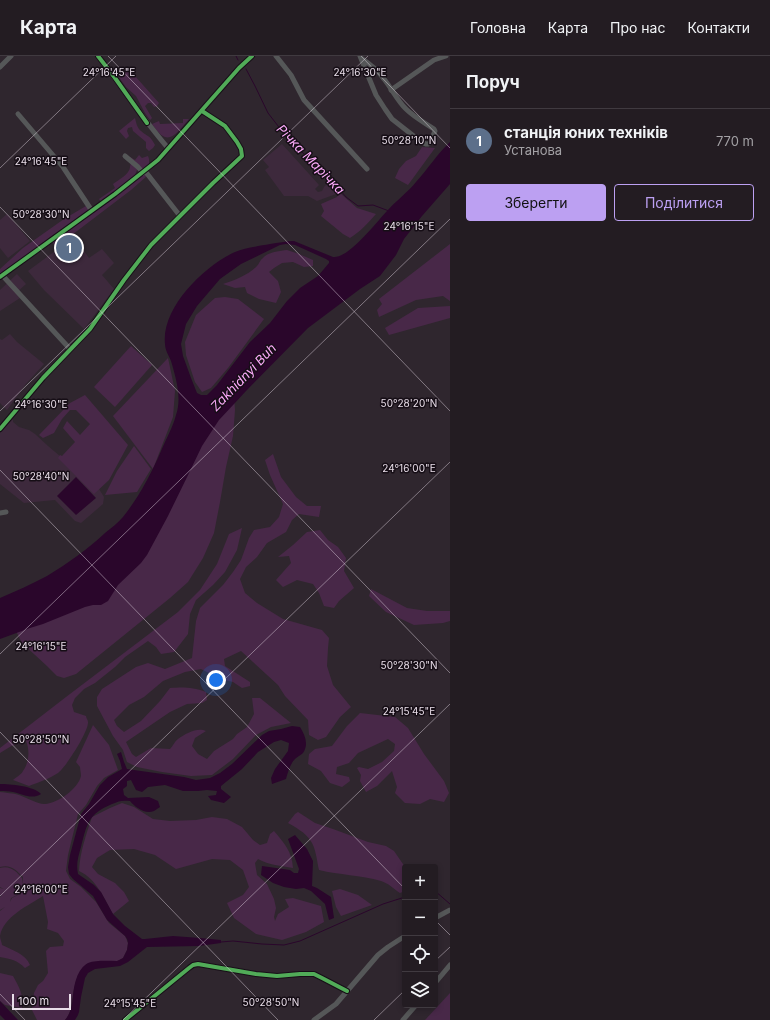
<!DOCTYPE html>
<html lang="uk">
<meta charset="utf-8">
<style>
:root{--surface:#231c22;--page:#2f292f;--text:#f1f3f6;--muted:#a3a1a5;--line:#403a40;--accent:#bca0f2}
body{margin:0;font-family:Inter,sans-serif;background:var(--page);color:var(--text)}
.controls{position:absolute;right:12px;bottom:12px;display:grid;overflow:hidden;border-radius:4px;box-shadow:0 2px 6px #0003}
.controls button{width:36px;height:36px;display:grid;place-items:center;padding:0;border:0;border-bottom:1px solid var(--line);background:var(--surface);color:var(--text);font:20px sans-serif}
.scale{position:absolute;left:12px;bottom:10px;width:59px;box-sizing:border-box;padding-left:4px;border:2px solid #e8dde8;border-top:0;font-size:11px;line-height:14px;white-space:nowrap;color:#e8dde8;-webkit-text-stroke:3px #160e16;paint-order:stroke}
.you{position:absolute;left:216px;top:624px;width:14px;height:14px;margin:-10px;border:3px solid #fff;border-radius:50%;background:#1a73e8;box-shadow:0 0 0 6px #1a73e833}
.badge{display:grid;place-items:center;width:26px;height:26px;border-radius:50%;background:var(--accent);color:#fff;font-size:13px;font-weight:700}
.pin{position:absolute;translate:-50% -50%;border:2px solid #fff;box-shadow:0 1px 4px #0006}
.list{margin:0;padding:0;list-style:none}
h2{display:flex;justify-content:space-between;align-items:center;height:52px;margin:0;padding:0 16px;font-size:17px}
h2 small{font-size:13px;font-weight:400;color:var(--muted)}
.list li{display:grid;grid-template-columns:26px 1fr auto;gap:12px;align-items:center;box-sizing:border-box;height:64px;padding:0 16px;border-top:1px solid var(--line)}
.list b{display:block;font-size:15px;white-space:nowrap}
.list p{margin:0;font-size:13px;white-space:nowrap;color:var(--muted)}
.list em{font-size:13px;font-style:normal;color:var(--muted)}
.actions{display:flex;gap:8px;padding:12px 16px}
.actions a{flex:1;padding:9px 0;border:1px solid var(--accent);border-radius:4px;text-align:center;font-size:14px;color:var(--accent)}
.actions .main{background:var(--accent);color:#111}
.icon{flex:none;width:22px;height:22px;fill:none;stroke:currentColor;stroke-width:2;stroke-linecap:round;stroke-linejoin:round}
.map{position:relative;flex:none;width:450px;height:964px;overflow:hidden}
header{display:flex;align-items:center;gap:24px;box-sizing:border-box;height:56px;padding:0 20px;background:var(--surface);border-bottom:1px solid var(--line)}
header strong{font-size:19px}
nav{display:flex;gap:22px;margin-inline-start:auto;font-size:14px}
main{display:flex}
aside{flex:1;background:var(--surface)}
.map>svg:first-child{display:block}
</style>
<header>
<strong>Карта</strong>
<nav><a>Головна</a><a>Карта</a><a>Про нас</a><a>Контакти</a></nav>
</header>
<main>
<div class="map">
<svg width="450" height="964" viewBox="0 0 450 964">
<rect width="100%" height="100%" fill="#2f262e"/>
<g fill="#3d293c">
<path d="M282,88l37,41 -4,4 3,3 4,-1 2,-4 4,-4 8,9v2l-19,7 -9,-5h-24l-19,-26 4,-3 -6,-7z"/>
<path d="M7,158l23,27 -22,17 -8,-10v-28z"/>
<path d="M74,181l15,21 13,-9 12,14 -12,12 12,14 -30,40 -40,-39 -16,-19z"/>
<path d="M17,218l9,10 -10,9 4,5 -20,13v-21z"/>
<path d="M10,278l7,8 27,22 -19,21 -18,25 -7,-7v-64l2,1z"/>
<path d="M13,363v3l6,5 10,3 6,4 13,12 51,43 5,8 -1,7 -22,19 -6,-2 -20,-21 -31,3 -24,-19v-51z"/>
</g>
<g fill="#482848">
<path d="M127,11l32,36 -2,3 -3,1 -3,-4h-3l-3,3 7,12 -2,2 -5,-7 -9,-17 -10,-9 -8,-11 5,-7z"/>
<path d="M135,62c1,4 2,10 6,13 7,6 9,4 14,14l-2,3 -4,3 -3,-3v-6l-13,-11 -1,-4 -4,1 -1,3 2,5 -3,3 -7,-8z"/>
<path d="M183,63h6c-15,17 -21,29 -37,5l7,-3 1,3 23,-1z"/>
<path d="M422,91l13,1 -27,37 -13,-7 4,-9 7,-8 10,-5z"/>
<path d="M139,99l3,3 6,-2 1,3v6l-6,5 -3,-2 -3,2 -3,7 -33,25 -2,-3 16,-11 -2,-4c5,-4 17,-10 17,-17 1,-4 0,-6 0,-10l5,3z"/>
<path d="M145,118l2,2 -16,14 -75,57 -4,-5 68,-48z"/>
<path d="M340,137l17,15 19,6c-7,8 -16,18 -26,24l-7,-4 -22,-18 3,-5 -3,-7 16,-7z"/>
<path d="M86,150l3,4 -39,27 -50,38v-6l23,-21 41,-29z"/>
<path d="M450,188v57l-7,-5 -27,4 -37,17 -2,-7 5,-6 -3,-5z"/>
<path d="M287,194l12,4 14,6v6l-9,1 -11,-5 -11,1 -8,5 -5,4 9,9 3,11 -5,11 -17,-4 -12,-6 -2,-6 -10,1 -12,-4c12,-4 25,-9 34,-18 2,-2 3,-6 6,-8 5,-6 16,-7 24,-8z"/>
<path d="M225,241l13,2 26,20 -36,49 -17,20 -9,4 -7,-10 -9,-27 -1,-13 11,-27 19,-17z"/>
<path d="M450,250v12l-61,17 -4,-7 33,-20z"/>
<path d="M131,290l21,19 -37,42 -21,-20z"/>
<path d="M168,302l7,33 -2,26 -20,52 -40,-53z"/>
<path d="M85,339l43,50 -19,35 -15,14 -36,-36 2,-3 2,1 13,-14 -12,-14 4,-7 13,14 10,-11 -14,-14h-6l-8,9 -8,14 -11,5 -4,-3 31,-32z"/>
<path d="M234,342l1,12 -2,26 -7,31 -6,35 -6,31 -11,25 -15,24 -18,16 -94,76 -12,4 -7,-2 -10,-10 -25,-23 -6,-12 184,-192z"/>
<path d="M134,390l17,23 -14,23 -32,3 12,-24z"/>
<path d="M273,398l8,23 15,20 11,9h14l-2,11 -20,-3 -7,6 -6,12 -19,11 -10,14 -11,10 -6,12 5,14 12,10 26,16 39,11 7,8 -1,10 -1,18 6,19 18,22 -11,10 -14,20 -8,3 -9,-5 -1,-15 -23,-24 -7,-11 -37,-34 -17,8 1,7 25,16v4l-8,2 -9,-6 -12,-3 -20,-10 -16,3 -22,9 -19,16 -15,8 -15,15 3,6 7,6 17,-11 19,-20 10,-13c14,-1 22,-1 36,4l1,8 -5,3 -15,1 -17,8 -44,30 6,12 4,3 15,-9 19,1c3,-3 5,-8 8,-10 8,-6 20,-12 28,-8l-11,7 -3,8 6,8 9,5 7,-8 19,-12 4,-5 10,-7 7,-13 -2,-16h8l31,25 -20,4 -15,8 -23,24 -21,16 -21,1 -29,-4 -25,-5 -10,-5 -4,-12 -10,-14 -16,-30v-9l5,-8 34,-22 12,-4 17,6 27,-11 4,-37 4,-13 23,-23 10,-13 8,-12 8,-22 5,-8 16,-3 9,-10 4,-13 -13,-29 -5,-15z"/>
<path d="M242,472l-5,22 -12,22 -12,13 -17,15 -6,14 -2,20 -14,18 -13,2 -5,-7 -8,-6 -23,16 -10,10 -20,16 -11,6 -9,9 -3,7 2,7 12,4c0,2 2,4 2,6 1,9 -22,45 -30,51 -9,6 -19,9 -29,13l-16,-6c3,-3 8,-5 10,-9 6,-8 7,-21 3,-30l-13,4 -13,8v-5l66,-51 112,-85 22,-22 17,-26 12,-30z"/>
<path d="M320,474l8,10 10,7 8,11 -2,13 10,17 -15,13 -5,7 -10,-2 -5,-13 -6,-9 -16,-4 -14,7 -7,-7 15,-17 -2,-7 -11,1 15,-12 14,-13z"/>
<path d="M371,533l36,19 20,3h23v10l-7,2 -29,2 -28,-13 -17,-16z"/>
<path d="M360,657l35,4 13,11 16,26 20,27 5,12 -5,9 -14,-3 -10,5 -15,-1 -10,-10 2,-6 -5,-16 -15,15 -11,6 -6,-11 1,-6 -4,-7 2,-1 9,2 14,-7 12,-11 1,-7 -7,-5 -30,14 -9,10 -12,4 -1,7 13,3 1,4 -8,6 -12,-4 -9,-12 -13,-7 1,-10 6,-5 17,-3 15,-20z"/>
<path d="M93,669l16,20 9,25 -14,8 -7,8 -11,19 -8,9 -10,41 -2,16 4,8 11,8 15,15 13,21 16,13 3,7 -1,7 -4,8 -3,2 -3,1h-16l-23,14c-2,6 -4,13 -5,19 -2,10 -1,18 -8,26h-28l-5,-10 2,-17 4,-8 5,-4 5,-8 -2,-22 4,-4 13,-1 1,-5 -6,-8 -11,-4 1,-7 -5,-26c-14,9 -40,21 -43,40 0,3 2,7 2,9 10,5 24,9 28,20l-5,3c-8,-8 -14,-9 -25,-11v-46l5,-4 -5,3v-13l2,-2 -2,1v-8l4,1 -4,-2v-19c10,-3 16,3 22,10v7l-5,10 -6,3 -1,4 2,-4 6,-3 4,-9 1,-9c-7,-7 -12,-13 -23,-10v-75c6,1 13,1 19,3 6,2 21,10 26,9 13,-1 33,-15 36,-28 0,-3 -1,-7 -1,-9l-4,-5z"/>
<path d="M122,747l12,4 19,12 17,2 26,-1 16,-3 15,2 15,8 11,13 7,5 7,-2 3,-9 4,-3c10,12 18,20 19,37 -12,-2 -24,-3 -35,-9l-3,4 2,12 10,9 7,15 2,9 -2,9 1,4 3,-7 11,-7 -4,-8 8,-1 28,8 3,16 -18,10 -24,8 -26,-6 -22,-16 -7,-15 16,-8 6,-8 -6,-17 -13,-10 -18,-1 -36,10 -21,-14 -21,-6 -24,1 -13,8 -5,9 6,7 17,9 9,9 5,9 -16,13c-9,-15 -16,-35 -34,-43 1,-19 7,-36 13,-54l18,-9z"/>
<path d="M298,756l17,11 18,6 35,13 18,4 8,5 11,16v24l-5,2c-6,-4 -12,-10 -19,-12 -20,-6 -42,-6 -62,-11 -2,-8 -3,-23 -9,-30 -4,-7 -15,-13 -22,-17l7,-9z"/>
<path d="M340,833l18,6 14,10 -31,11 -5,-9 -4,-16z"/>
<path d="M0,917l13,3c6,11 11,19 9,32l-17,-3 -5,-4z"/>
<path d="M450,937v27h-25z"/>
</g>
<g fill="#2a062b" fill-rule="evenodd">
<path d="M450,86v42l-28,32 -18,23 -8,16 -16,21 -20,13 -52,39 -62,63 -12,13 -15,16 -17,26 -12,25 -22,45 -21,39 -6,8 -23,22 -10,16 -7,4h-8l-8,2 -42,17 -13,4 -30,11v-41c16,-7 32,-14 47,-22 20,-12 41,-27 58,-43 6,-5 13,-10 18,-16 16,-20 28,-43 38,-66 5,-12 12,-24 15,-36 6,-17 0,-37 -5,-54 -2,-5 -6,-11 -6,-17 -4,-36 39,-78 70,-92 10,-4 24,-6 35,-8 8,-1 16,-3 24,-3l39,16c16,2 44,-36 55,-47 9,-10 20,-18 28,-28 12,-13 21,-28 34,-40zM286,188l9,1 31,14 3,2v2l-11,13 -18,12 -13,13 -17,22 -20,19 -33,43 -10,10h-6l-4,-2 -6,-15 -8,-22 -2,-12 5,-20 11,-18 23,-27 21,-15 39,-19z"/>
<path d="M76,421l20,21 -20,17 -19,-19z"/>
<path d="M292,670l8,1c5,8 9,17 3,26 -2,2 -6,4 -8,6 -5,5 -7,13 -9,20l-14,5 -1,-6 4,-9 13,-18 1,-8 -8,-3 -7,2 -16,10 -16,17 -21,17v3l10,8 -7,6 -13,-3 -3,-4 8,-1 1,-4 -10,-1 -9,1h-15l-18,-6 -17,2 -6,5 -6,-2 -5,-10 -4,1v5l-4,3 1,6 4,3 21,-1 9,4 2,6c-2,1 -4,3 -6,4 -9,4 -19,-4 -24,-10 -8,-1 -11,0 -18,3 -24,10 -25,20 -31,43 -3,10 -5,17 -3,27l16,11 7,7 12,22 12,12 17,13h3l28,-3 27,2 21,2v3l-22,3 -52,1 -19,15 -8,4 -25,3 -7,4 -3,5 -4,19 -2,15 -1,3 -3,5h-10c6,-7 7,-15 8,-24 1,-11 4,-27 15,-33 8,-3 20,-2 29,-2l6,-3 4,-8 1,-7 -1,-4 -2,-3 -18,-16 -14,-24 -20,-17 -4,-5 -1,-7 2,-12 11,-41 8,-10 11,-19 8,-8 14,-8 -2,-8 -3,-7 4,-2 3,10 3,7 14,2 43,6 12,3 14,-2 10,-5 12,-9 30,-29 7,-4 12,-2z"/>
<path d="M0,728c10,0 34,2 41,10 -9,6 -19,0 -28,-2 -4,-1 -9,-1 -13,-1z"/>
<path d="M295,779l12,14 6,12 -1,25 5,2 14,9 3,21 -5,2 -4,-16 -14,-13 -7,-3 -8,1 -12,-2 -11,-4 -12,-8 1,-9 28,4 4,3h4l1,-4 -11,-30z"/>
<path d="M0,945l18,19h-13l-5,-5z"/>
</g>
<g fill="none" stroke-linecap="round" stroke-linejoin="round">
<g stroke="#2a062b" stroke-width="1">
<path d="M236,0l2,4"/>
<path d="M246,13l9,17 13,27 17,22 18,18 21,20 5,4 17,20 12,9 15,-1 16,6"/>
<path d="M435,835l15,13"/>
<path d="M221,886l12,-1 29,3 22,1 16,-4 83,-37 22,-7"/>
</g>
<g stroke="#555758" stroke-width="5">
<path d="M98,0c24,31 45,63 70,92"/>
<path d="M276,0l15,19 13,25 63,69"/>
<path d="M360,0l16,39 9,14 7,10 28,22 6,3h2l2,-1 5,-12 -1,-2c-9,-6 -20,-12 -28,-20 -9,-9 -14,-20 -22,-30 -6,-9 -14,-15 -23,-21"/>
<path d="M0,11l11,-11"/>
<path d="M391,34l43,-30 12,-4"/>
<path d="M18,58l45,53 29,44"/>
<path d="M125,100l13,11 5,6"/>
<path d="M145,115l35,45"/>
<path d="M2,219l68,74"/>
<path d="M0,221l115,-83 43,-34 81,-92 13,-12"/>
<path d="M0,373l43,-51 47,-49 34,-49 27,-35 62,-62 29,-27 -1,-7 -4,-7 -12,-16 -23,-15"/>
<path d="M0,457l6,-1"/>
<path d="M435,862l15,-8"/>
<path d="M435,927l15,-18"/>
<path d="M125,964l64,-52 4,-3 5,-1 58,10 21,2 23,-2h14l8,4 25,13"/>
<path d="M314,964l22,-16 42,-49 10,-8 17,-11"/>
<path d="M403,964l13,-15"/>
</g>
<defs>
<g id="cycleway">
<path d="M98,0l17,22 32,45"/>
<path d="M0,221l115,-83 43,-34 81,-92 13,-12"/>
<path d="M0,373l43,-51 47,-49 34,-49 27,-35 62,-62 29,-27 -1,-7 -4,-7 -12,-16 -23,-15"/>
<path d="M125,964l64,-52 4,-3 5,-1 58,10 21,2 23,-2h14l8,4 25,13"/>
</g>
</defs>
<use href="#cycleway" stroke="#160e16" stroke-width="6"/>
<use href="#cycleway" stroke="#51ab58" stroke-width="4"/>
</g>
<path fill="none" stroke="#e8dde8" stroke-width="1" stroke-opacity="0.45" d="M108,0l342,355M361,0l89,92M0,112l116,-112M0,151l450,466M0,355l368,-355M0,414l405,419M0,598l450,-435M0,676l278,288M0,840l450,-434M435,864l15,15M435,905l15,-14M0,938l25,26M123,964l327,-316M374,964l31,-30"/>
<g text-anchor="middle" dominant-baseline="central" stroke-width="3" stroke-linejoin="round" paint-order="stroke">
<g font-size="13" font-style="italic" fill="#fcabfa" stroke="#160e16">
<text transform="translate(311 103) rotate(46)">Річка Марічка</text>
<text transform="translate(243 321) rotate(-46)">Zakhidnyi Buh</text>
</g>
</g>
<g font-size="10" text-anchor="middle" fill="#e8dde8" stroke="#160e16" stroke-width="3" stroke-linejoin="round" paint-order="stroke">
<text x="109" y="20">24°16'45"E</text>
<text x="360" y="20">24°16'30"E</text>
<text x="409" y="88">50°28'10"N</text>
<text x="41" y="109">24°16'45"E</text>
<text x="41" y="162">50°28'30"N</text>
<text x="409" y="174">24°16'15"E</text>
<text x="409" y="351">50°28'20"N</text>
<text x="41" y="352">24°16'30"E</text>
<text x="409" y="416">24°16'00"E</text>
<text x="41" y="424">50°28'40"N</text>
<text x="41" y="594">24°16'15"E</text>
<text x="409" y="613">50°28'30"N</text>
<text x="409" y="659">24°15'45"E</text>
<text x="41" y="687">50°28'50"N</text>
<text x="41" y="837">24°16'00"E</text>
<text x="271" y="950">50°28'50"N</text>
<text x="130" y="951">24°15'45"E</text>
</g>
</svg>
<div class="controls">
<button>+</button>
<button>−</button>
<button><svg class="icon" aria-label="locate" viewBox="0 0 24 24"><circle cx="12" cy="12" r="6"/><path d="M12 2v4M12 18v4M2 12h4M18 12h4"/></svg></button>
<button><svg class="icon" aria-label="layers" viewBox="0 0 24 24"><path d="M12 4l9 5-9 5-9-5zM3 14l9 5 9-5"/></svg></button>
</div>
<div class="scale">100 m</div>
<div class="you"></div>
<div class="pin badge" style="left:69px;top:192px;background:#5c6f8a">1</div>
</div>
<aside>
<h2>Поруч<small></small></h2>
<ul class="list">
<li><span class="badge" style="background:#5c6f8a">1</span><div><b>станція юних техніків</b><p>Установа</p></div><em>770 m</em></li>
</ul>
<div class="actions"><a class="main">Зберегти</a><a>Поділитися</a></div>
</aside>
</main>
